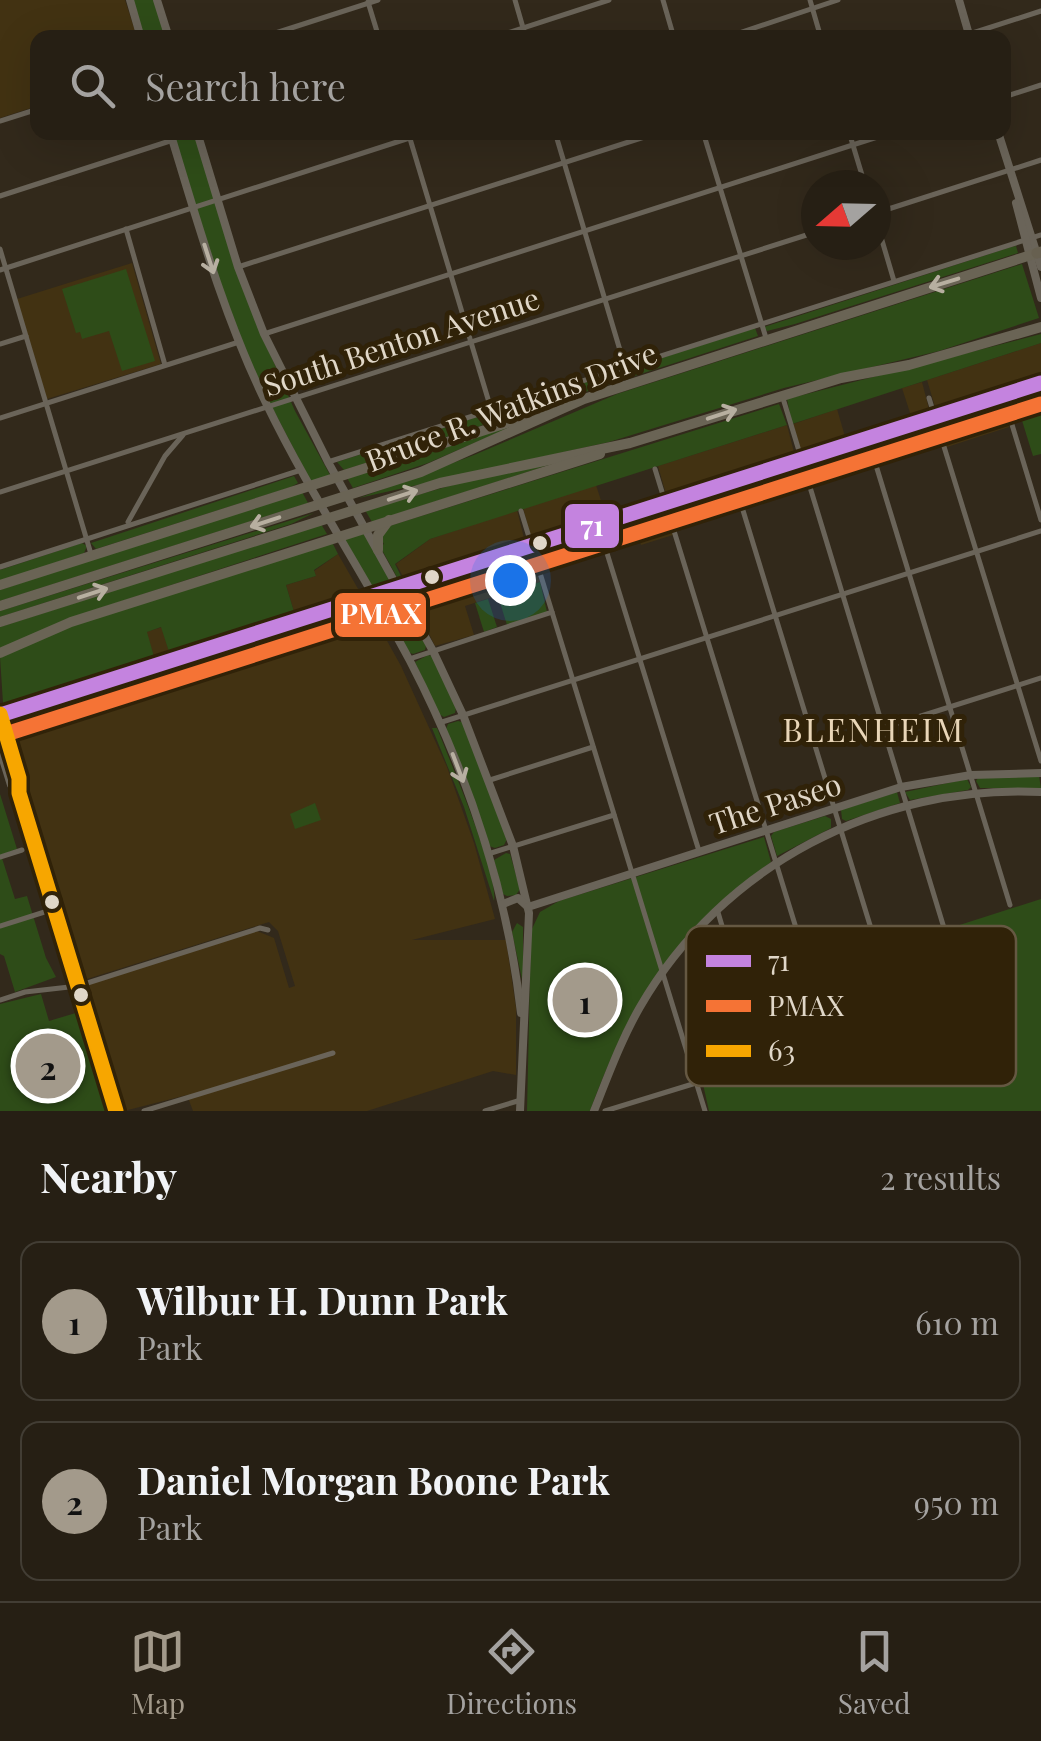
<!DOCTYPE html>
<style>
:root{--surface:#261f14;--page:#322c22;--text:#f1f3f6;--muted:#a4a2a0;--line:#423d34;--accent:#a39a8b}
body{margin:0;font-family:"Playfair Display",serif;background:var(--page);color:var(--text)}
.compass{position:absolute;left:801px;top:170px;width:90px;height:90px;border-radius:50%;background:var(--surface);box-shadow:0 10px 40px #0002;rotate:250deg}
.you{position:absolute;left:510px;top:580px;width:35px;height:35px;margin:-25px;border:8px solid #fff;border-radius:50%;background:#1a73e8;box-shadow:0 0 0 15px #1a73e833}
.badge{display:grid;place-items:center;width:65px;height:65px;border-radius:50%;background:var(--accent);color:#111;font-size:32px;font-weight:700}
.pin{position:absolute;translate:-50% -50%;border:5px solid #fff;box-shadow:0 2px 10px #0006}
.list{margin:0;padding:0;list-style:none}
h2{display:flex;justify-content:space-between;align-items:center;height:130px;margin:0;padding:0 40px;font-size:42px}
h2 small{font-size:32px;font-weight:400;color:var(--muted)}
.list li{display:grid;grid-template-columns:65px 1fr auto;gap:30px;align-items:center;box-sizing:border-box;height:160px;margin:0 20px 20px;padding:0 20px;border:2px solid var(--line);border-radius:20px}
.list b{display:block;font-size:38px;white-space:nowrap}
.list p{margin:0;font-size:32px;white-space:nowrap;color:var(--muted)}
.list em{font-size:32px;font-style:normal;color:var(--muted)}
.icon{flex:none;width:55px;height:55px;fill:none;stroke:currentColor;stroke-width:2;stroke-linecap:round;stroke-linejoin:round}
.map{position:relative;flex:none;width:1041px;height:1111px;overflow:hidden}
.search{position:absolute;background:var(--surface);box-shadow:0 10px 40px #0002;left:30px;right:30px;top:30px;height:110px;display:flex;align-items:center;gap:25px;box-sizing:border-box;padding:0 35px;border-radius:20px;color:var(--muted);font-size:38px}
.sheet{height:490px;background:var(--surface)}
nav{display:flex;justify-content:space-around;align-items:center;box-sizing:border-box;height:140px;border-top:2px solid var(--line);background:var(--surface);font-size:28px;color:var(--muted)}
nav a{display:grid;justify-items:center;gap:5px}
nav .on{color:var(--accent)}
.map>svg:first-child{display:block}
</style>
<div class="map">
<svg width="1041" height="1111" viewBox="0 0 1041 1111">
<rect width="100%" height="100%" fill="#32291b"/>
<g fill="#423212">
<path d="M0,0h125l12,37 -99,1 -1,68 -37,12z"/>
<path d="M132,263l29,101 -114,35 -30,-100z"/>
<path d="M1041,343v36l-105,31 -9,-30z"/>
<path d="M922,382l8,31 -18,6 -10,-31z"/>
<path d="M1001,401l8,26 -62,20 -7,-26z"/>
<path d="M837,409l9,31 -44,13 -9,-29z"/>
<path d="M933,423l7,22 -30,10 -8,-23z"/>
<path d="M787,425l8,31 -127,40 -2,-2 -8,-28z"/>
<path d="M864,445l10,23 -62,19 -5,-24z"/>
<path d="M798,466l8,23 -61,20 -5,-24z"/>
<path d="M596,485l10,31 -75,21 -8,-29z"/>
<path d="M663,509l10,26 -32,10 -3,-8 -30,10 -5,-18z"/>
<path d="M517,510l8,32 -120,38 -9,-16 34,-25z"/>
<path d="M592,532l11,17 -30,9 1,5 -32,10 -5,-24z"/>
<path d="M528,552l12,30 -75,24 9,29 -39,11 -27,-55z"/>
<path d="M338,554l23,40 -66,21 -9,-30 30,-9 -2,-5z"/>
<path d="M366,603l35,63 46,101 27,76 21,76 -83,21h94l10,68v67l-23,-4 -126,40h-174l-6,-16 -63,16 -5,-6 -34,-115 2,-5 170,-54 17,7 15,50 6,-2 -17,-55 -9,-9 -182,57 -6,-2 -33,-105 -40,-150z"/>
<path d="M162,627l8,28 -15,5 -9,-28z"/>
</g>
<g fill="#2e4c18">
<path d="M132,0h23l11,37h-22z"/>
<path d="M172,133h22l57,177 44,101 35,64 -19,7 -51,-98 -21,-48 -25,-69z"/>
<path d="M1011,247l5,-1 2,7 -223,71 -28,7 -3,-4z"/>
<path d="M1022,264l17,54 -100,33 -155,37 -175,54 -250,56 115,-43 143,-61z"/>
<path d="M126,269l29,92 -33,10 -13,-40 -27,8 -2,-7 -4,1 -14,-44z"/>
<path d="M755,328l3,8 -414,134 -7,-8z"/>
<path d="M1041,334v9l-249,81 -5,-25z"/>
<path d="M779,404l8,21 -357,114 -35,25 7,14 -4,1 -16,-29 -1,-4 3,-2 -4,-7 6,-10z"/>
<path d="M1041,404v50l-8,2 -14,-45z"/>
<path d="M541,414l-113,49 -75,25 -6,-10z"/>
<path d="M558,462l-186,60 -7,-12 98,-28z"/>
<path d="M294,476l4,7 -7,4 -195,62 -5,-6z"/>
<path d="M301,490l7,13 -308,98v-11z"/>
<path d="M314,513l-23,11 -291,93v-6z"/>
<path d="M321,524l6,10 -263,86 -64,30v-23z"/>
<path d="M363,532l27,48 -1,6 -15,3 -30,-50z"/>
<path d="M332,542l6,12 -24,16 2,6 -30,9 9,30 -125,40 -9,-28 -14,5 8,28 -143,44 -9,-1 -3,-46 51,-25z"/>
<path d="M82,543l5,3 -3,7 -84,28v-11z"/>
<path d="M540,582l7,30 -40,13 -9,-29z"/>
<path d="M394,595l5,2 27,49 -1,4 -12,4 -5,-2 -27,-50z"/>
<path d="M488,599l9,28 -13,5 -9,-29z"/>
<path d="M428,655l4,1 24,52 -1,5 -11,4 -5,-3 -24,-52z"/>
<path d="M458,721l4,1 45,117 -3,6 -9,3 -6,-2 -43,-117 2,-5z"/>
<path d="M432,728h5c12,31 62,147 57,173l-30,-94z"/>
<path d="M1039,776l2,12h-61l-4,-7 2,-3z"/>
<path d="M967,779l4,8 -3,3 -58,10 -5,-8z"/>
<path d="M897,792l3,11 -54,18 -4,-2 -1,-9z"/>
<path d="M0,794l17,55 -16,6 14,44 12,-3 19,62 10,19 -41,15 -11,-36 -4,-2z"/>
<path d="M315,803l6,17 -26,9 -5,-15z"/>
<path d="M825,816l6,3v9l-54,28 -6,-20 3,-4z"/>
<path d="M764,837l7,25c-97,74 -139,135 -181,249h-63l4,-180 9,-19 19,-11z"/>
<path d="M506,853l4,1 10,35 -4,6 -9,1 -4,-2 -9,-34z"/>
<path d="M1041,899v212h-332l-6,-27 44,-20 7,1c12,-14 22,-20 40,-18l3,6 34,-21 -18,-60z"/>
<path d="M517,923l6,4v57l-11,-52z"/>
<path d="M41,994l8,27 30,-9 30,99h-109v-107z"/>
</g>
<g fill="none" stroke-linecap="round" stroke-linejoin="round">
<g stroke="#6a6459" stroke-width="5">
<path d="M515,0l11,38"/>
<path d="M663,0l11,38"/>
<path d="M810,0l11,38"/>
<path d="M368,2l11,36"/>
<path d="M260,38l118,-38"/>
<path d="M492,38l117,-38"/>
<path d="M724,38l114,-38"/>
<path d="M957,38l84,-27"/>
<path d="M1004,97l37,-12"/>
<path d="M0,121l38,-12"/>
<path d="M408,132l83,277"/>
<path d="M555,132l70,235"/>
<path d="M703,132l63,206"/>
<path d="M849,132l16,53"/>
<path d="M0,196l173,-56"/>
<path d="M876,213l165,-53"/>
<path d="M876,220l18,61"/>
<path d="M126,229l39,136"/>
<path d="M0,249l91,305"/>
<path d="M238,267l422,-135"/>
<path d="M0,270l428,-138"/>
<path d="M264,334l629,-202"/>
<path d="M0,344l26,-8"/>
<path d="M782,395l162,533"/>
<path d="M1003,395l38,125"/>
<path d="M929,398l112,363"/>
<path d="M0,418l239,-76"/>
<path d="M868,439l142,466"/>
<path d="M328,462l713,-227"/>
<path d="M655,469l173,563"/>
<path d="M734,481l143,467"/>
<path d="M0,492l816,-260"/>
<path d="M521,511l184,600"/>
<path d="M128,522l37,-66 18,-21"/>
<path d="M598,524l101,327"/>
<path d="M0,567l301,-97"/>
<path d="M409,659l143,-47"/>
<path d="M439,723l602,-192"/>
<path d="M883,728l158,-50"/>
<path d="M490,780l103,-33"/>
<path d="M488,854l126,-39"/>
<path d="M0,857l22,-7"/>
<path d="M717,909l42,141"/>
<path d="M0,926l54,-17"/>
<path d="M0,1000l25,-8 53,-6 182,-58 8,2"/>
<path d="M144,1111l189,-58"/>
<path d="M485,1111l36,-11"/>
<path d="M605,1111l91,-28"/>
</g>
<g stroke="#6a6459" stroke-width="8">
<path d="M130,0l11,38"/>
<path d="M157,0l12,38"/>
<path d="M959,0l11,38"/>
<path d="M170,132c28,92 54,185 96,271 43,89 98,171 144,258 57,110 97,229 111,352"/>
<path d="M197,132l41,135 26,67 64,128 105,189 30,64 50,131 16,67 -9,198"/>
<path d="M998,132l43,135"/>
<path d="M1016,203l25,95"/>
<path d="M0,714l19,64v15l97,318"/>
<path d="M0,715l1041,-332"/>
<path d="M0,750l11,35 8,8"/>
<path d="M503,904l15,-6 10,9"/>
<path d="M528,907l373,-120 70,-12 70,-2"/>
<path d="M594,1111c14,-35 27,-71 46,-104 82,-142 239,-223 401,-215"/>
</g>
<g stroke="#6a6455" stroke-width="10">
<path d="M378,550v-15l11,-15"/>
<path d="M0,585l554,-177"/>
<path d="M0,606l421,-134 163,-73 453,-146"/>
<path d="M0,622l440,-139 190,-40 211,-65 68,-13 132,-38"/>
<path d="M0,653l71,-31 529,-168"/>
</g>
<path stroke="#676050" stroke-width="11" d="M1037,253l4,-1"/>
<defs>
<path id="bus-1" d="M0,715l1041,-332"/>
<path id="bus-2" d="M6,734l1035,-330"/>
<path id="bus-3" d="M0,714l19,64v15l97,318"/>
</defs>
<use href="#bus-1" stroke="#302208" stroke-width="22"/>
<use href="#bus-2" stroke="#302208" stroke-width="22"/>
<use href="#bus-3" stroke="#302208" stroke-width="22"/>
<use href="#bus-1" stroke="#c483df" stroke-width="15"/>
<use href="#bus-2" stroke="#f57335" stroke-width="15"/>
<use href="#bus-3" stroke="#f7a600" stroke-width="15"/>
</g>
<defs><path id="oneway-shaft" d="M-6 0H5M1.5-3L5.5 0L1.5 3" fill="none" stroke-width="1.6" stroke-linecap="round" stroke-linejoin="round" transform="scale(2.5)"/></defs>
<g stroke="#b7afa1">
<use href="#oneway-shaft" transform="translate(209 259) rotate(72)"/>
<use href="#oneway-shaft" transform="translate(458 768) rotate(69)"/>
</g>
<g stroke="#b7afa0">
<use href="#oneway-shaft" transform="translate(944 283) rotate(163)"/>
<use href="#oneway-shaft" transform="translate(722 414) rotate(-18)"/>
<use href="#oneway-shaft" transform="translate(403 495) rotate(-18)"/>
<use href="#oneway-shaft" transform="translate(265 522) rotate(162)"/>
<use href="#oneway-shaft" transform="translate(93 593) rotate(-18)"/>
</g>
<g fill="#e0d7c8" stroke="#302208" stroke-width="4">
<circle cx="540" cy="543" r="9"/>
<circle cx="432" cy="577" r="9"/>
<circle cx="52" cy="902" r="9"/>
<circle cx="81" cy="995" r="9"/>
</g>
<g text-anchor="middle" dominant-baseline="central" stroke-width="10" stroke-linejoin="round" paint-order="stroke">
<g font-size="30" fill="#e0d7c8" stroke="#302208">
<text transform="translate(401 341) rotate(-18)">South Benton Avenue</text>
<text transform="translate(511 406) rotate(-21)">Bruce R. Watkins Drive</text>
<text transform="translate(775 803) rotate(-18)">The Paseo</text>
</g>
<g font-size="32" letter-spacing="2.5" fill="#e9d6b8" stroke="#302208">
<text x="874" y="728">BLENHEIM</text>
</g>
</g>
<rect x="686" y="926" width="330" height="160" rx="15" fill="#302208" stroke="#655842" stroke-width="2.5"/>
<rect x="706" y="955" width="45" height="12" fill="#c483df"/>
<rect x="706" y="1000" width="45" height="12" fill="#f57335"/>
<rect x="706" y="1045" width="45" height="12" fill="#f7a600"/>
<g font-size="28" fill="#e0d7c8">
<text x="768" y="971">71</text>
<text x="768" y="1016">PMAX</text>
<text x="768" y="1061">63</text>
</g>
<g stroke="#302208" stroke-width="4">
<rect x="563" y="502" width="58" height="48" rx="10" fill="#c483df"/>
<rect x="333" y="591" width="95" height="48" rx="10" fill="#f57335"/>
</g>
<g font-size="28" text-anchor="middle" font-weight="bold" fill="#fff">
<text x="592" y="536">71</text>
<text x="381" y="624">PMAX</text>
</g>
</svg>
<svg class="compass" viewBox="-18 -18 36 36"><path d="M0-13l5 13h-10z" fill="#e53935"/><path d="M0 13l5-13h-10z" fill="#a4a2a0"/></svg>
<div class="you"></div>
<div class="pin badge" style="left:585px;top:1000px">1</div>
<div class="pin badge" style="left:48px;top:1066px">2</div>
<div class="search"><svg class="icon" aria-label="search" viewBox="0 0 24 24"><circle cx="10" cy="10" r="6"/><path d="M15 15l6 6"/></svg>Search here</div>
</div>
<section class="sheet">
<h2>Nearby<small>2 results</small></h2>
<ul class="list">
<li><span class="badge">1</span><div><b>Wilbur H. Dunn Park</b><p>Park</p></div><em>610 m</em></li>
<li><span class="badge">2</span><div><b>Daniel Morgan Boone Park</b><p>Park</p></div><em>950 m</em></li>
</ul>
</section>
<nav>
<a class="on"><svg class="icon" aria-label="map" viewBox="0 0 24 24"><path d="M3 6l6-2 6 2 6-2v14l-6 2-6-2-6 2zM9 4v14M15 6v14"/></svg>Map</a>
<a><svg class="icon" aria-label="directions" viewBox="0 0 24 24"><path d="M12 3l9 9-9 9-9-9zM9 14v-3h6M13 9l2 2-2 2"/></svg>Directions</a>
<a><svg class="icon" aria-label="saved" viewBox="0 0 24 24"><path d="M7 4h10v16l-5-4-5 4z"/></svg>Saved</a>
</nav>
